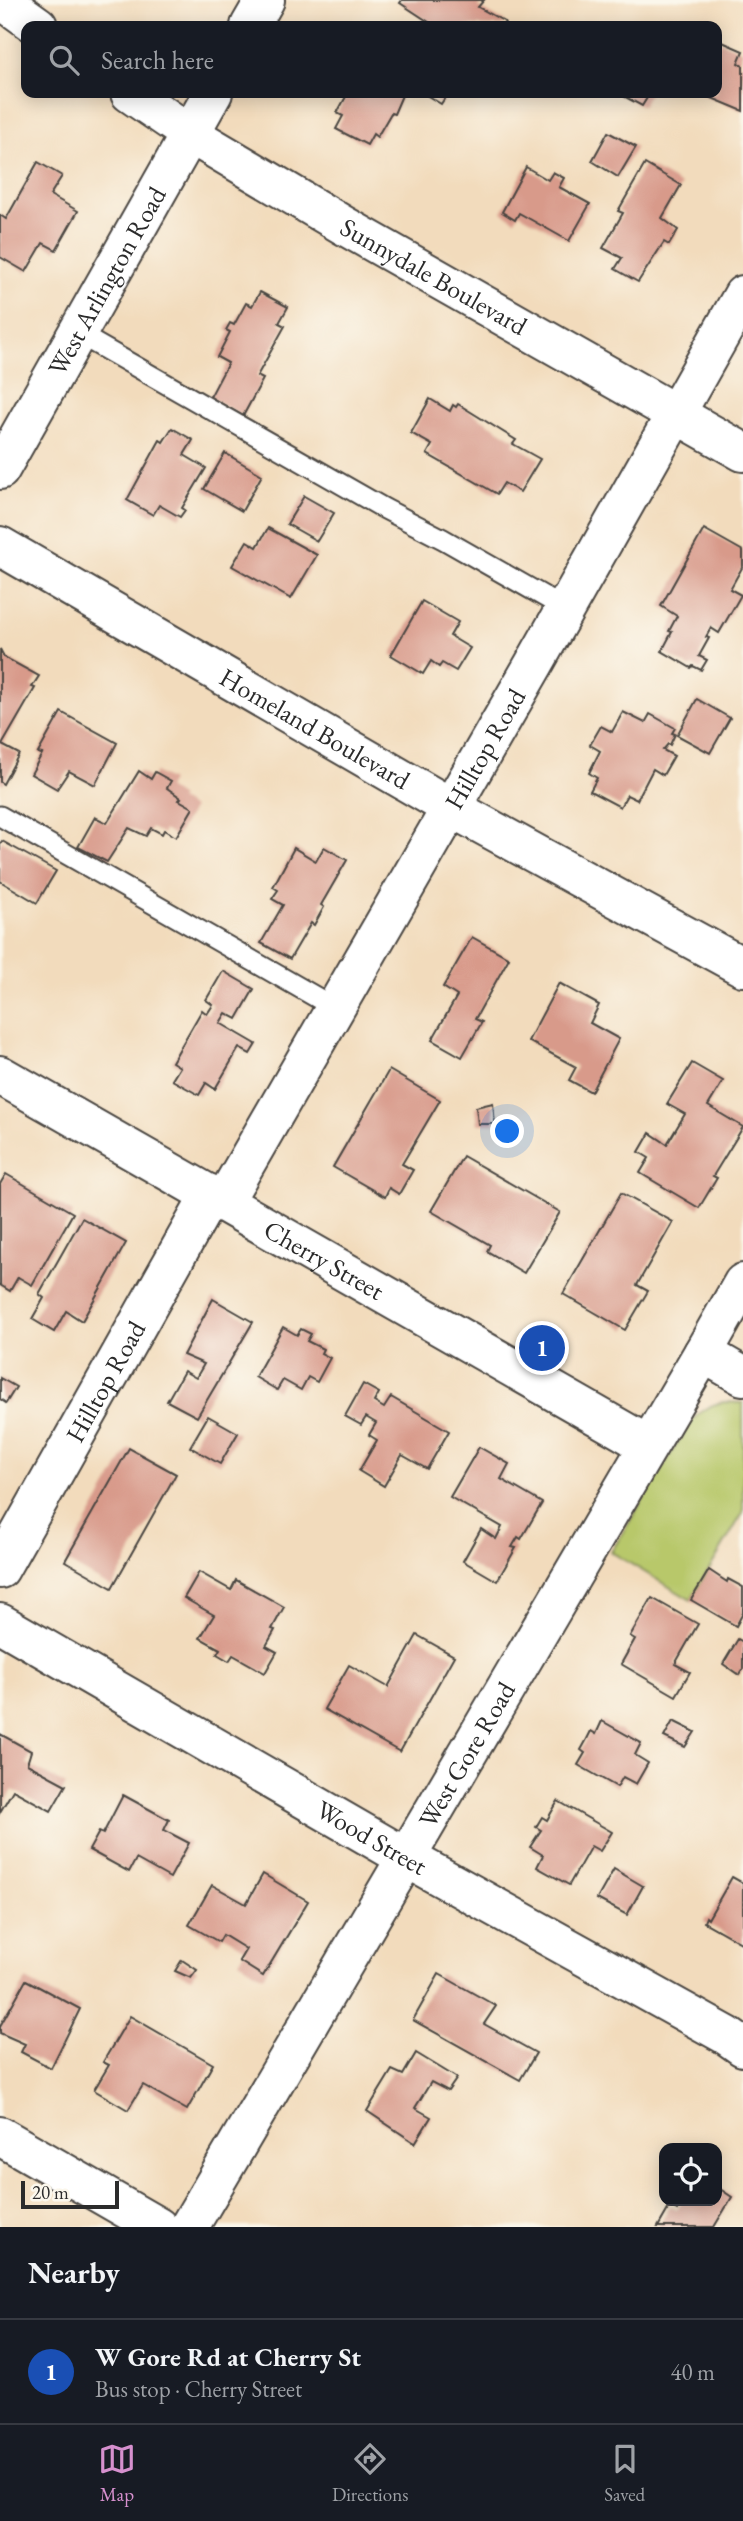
<!DOCTYPE html>
<meta charset="utf-8">
<style>
:root{--surface:#171b24;--page:#20242c;--text:#f1f3f6;--muted:#9ea1a6;--line:#363941;--accent:#d690ce}
body{margin:0;font-family:"EB Garamond",serif;background:var(--page);color:var(--text)}
.controls{position:absolute;right:21px;bottom:21px;display:grid;overflow:hidden;border-radius:14px;box-shadow:0 4px 18px #0003}
.controls button{width:63px;height:63px;display:grid;place-items:center;padding:0;border:0;border-bottom:2px solid var(--line);background:var(--surface);color:var(--text);font:35px sans-serif}
.scale{position:absolute;left:21px;bottom:18px;width:98px;box-sizing:border-box;padding-left:7px;border:4px solid #2b2b2b;border-top:0;font-size:19px;line-height:24px;white-space:nowrap;color:#2b2b2b;-webkit-text-stroke:5px #fbf7ec;paint-order:stroke}
.you{position:absolute;left:508px;top:1132px;width:24px;height:24px;margin:-18px;border:5px solid #fff;border-radius:50%;background:#1a73e8;box-shadow:0 0 0 10px #1a73e833}
.badge{display:grid;place-items:center;width:46px;height:46px;border-radius:50%;background:var(--accent);color:#fff;font-size:23px;font-weight:700}
.pin{position:absolute;translate:-50% -50%;border:4px solid #fff;box-shadow:0 2px 7px #0006}
.list{margin:0;padding:0;list-style:none}
h2{display:flex;justify-content:space-between;align-items:center;height:91px;margin:0;padding:0 28px;font-size:30px}
h2 small{font-size:23px;font-weight:400;color:var(--muted)}
.list li{display:grid;grid-template-columns:46px 1fr auto;gap:21px;align-items:center;box-sizing:border-box;height:105px;padding:0 28px;border-top:2px solid var(--line)}
.list b{display:block;font-size:26px;white-space:nowrap}
.list p{margin:0;font-size:23px;white-space:nowrap;color:var(--muted)}
.list em{font-size:23px;font-style:normal;color:var(--muted)}
.icon{flex:none;width:38px;height:38px;fill:none;stroke:currentColor;stroke-width:2;stroke-linecap:round;stroke-linejoin:round}
.map{position:relative;flex:none;width:743px;height:2227px;overflow:hidden}
.search{position:absolute;background:var(--surface);box-shadow:0 4px 18px #0003;left:21px;right:21px;top:21px;height:77px;display:flex;align-items:center;gap:18px;box-sizing:border-box;padding:0 24px;border-radius:14px;color:var(--muted);font-size:26px}
.sheet{height:196px;background:var(--surface)}
nav{display:flex;justify-content:space-around;align-items:center;box-sizing:border-box;height:98px;border-top:2px solid var(--line);background:var(--surface);font-size:19px;color:var(--muted)}
nav a{display:grid;justify-items:center;gap:4px}
nav .on{color:var(--accent)}
.map>svg:first-child{display:block}
</style>
<div class="map">
<svg width="743" height="2227" viewBox="0 0 743 2227">
<rect width="100%" height="100%" fill="#fbf7ec"/>
<filter id="ink" filterUnits="userSpaceOnUse"><feTurbulence type="fractalNoise" baseFrequency=".0143" numOctaves="2"/><feDisplacementMap in="SourceGraphic" scale="14" xChannelSelector="R" yChannelSelector="G"/><feConvolveMatrix kernelMatrix="1 2 1 2 8 2 1 2 1" color-interpolation-filters="sRGB"/></filter>
<filter id="wash" filterUnits="userSpaceOnUse"><feTurbulence type="fractalNoise" baseFrequency=".00686" numOctaves="4" result="noise"/><feDisplacementMap in="SourceGraphic" scale="28" xChannelSelector="R" yChannelSelector="G"/><feGaussianBlur stdDeviation="1.57" result="paint"/><feColorMatrix in="noise" values="0 0 0 0 0 0 0 0 0 0 0 0 0 0 0 0 0 1.4 0 .05"/><feComposite in="paint" operator="in"/></filter>
<g filter="url(#wash)">
<rect width="100%" height="100%" fill="#f2dbbc"/>
<path fill="#b8c86b" stroke="#727a4b" stroke-width="2" d="M724,1402l19,1v110l-52,87 -80,-48 78,-128c11,-13 19,-19 35,-22z"/>
<g id="blocks">
<g fill="#d89a8a">
<path d="M402,0h82l-6,7 27,15 -3,4h-67l-35,-23z"/>
<path d="M720,41l23,10 -5,12 5,3v45l-43,-18h17v-45z"/>
<path d="M348,93h55l-9,21 -3,-1 -14,24 -4,-3 -6,11 -31,-16 7,-13 -6,-3z"/>
<path d="M423,93h25l-7,11z"/>
<path d="M618,93h32l-8,13z"/>
<path d="M608,132l28,15 -18,30 -26,-16z"/>
<path d="M38,162l24,14 -12,19 28,16 -22,39 -13,-7 -17,29 -26,-15v-42l6,4z"/>
<path d="M645,164l36,21 -19,33 16,12 -9,15 -5,-3 -26,40 -23,-13 7,-11 -19,-10 20,-35 -5,-2z"/>
<path d="M526,167l22,13 5,-8 11,6 -5,9 31,17 -21,37 -50,-28 -4,7 -13,-8z"/>
<path d="M260,292l28,15 -9,16 6,3 -28,50 6,3 -20,37 -33,-19 18,-34 -11,-6 13,-25 -4,-2 4,-7 4,2 12,-22 6,3z"/>
<path d="M430,399l20,12 3,-6 3,2 2,-3 58,36 -3,4 27,15 -20,33 -16,-9 -7,11 -70,-40 5,-9 -21,-12z"/>
<path d="M172,428l21,12 -9,15 22,13 -24,40 3,2 -5,7 -21,-12 -6,10 -26,-15 33,-60 3,2z"/>
<path d="M225,453l37,22 -20,36 -38,-22z"/>
<path d="M304,496l30,17 -17,28 -30,-17z"/>
<path d="M268,528l49,27 -26,44 -59,-33 15,-25 10,6z"/>
<path d="M704,529l39,22v15l-13,23 11,6 -22,38 -8,-5 -5,9 3,1 -10,18 8,4 -6,10 -8,-4 -2,2 -29,-17 10,-19 -3,-1 8,-15 -16,-10z"/>
<path d="M422,601l36,21 -8,14 20,12 -14,23 -14,-8 -3,4 -8,-6 -8,13 -32,-19z"/>
<path d="M0,649l4,8 35,19 -7,11 3,1 -33,57 17,9 -16,30 -3,-2z"/>
<path d="M697,699l33,19 -20,35 -33,-18z"/>
<path d="M61,712l56,31 -22,42 -26,-14 -12,18 -26,-15 11,-20 -4,-1z"/>
<path d="M623,712l22,11 5,-9 25,14 -3,5 3,1 -5,11 -2,-1 -5,6 11,6 -11,19 -10,-6 -16,31 -10,-5 -7,12 -30,-16 7,-13 -8,-5 11,-22 -10,-6 11,-19 11,6z"/>
<path d="M139,771l12,8 4,-7 16,9 -4,7 14,10 -2,2 14,8 -17,29 -12,-7 -2,4 -11,-6 -5,8 -17,-8 -22,34 -29,-15 17,-30 12,6z"/>
<path d="M2,841l54,30 -19,32 -37,-22v-37z"/>
<path d="M324,847l23,13 -26,45 3,2 -10,18 -3,-2 -21,36 -29,-16 22,-38 -11,-6 6,-9 -5,-3 21,-39 22,13z"/>
<path d="M472,937l37,21 -34,61 7,3 -20,35 -30,-17 25,-44 -14,-9z"/>
<path d="M223,971l31,18 -17,30 -11,-6 -6,10 36,21 -6,10 -11,-6 -24,41 -9,-6 -7,12 -27,-15 8,-13 -8,-5 30,-52 5,4 6,-9 -7,-5z"/>
<path d="M559,983l40,22 -9,18 29,16 -28,53 -22,-12 7,-13 -48,-26z"/>
<path d="M692,1063l31,18 -15,25 35,21 -30,49 4,2 -18,30 -59,-35 9,-15 -10,-6 11,-19 17,11 18,-30 -18,-10z"/>
<path d="M389,1070l51,30 -38,64 11,6 -14,24 -10,-6 -4,9 -52,-30z"/>
<path d="M493,1103l2,21h-17l-2,-17z"/>
<path d="M463,1156l97,56 -36,61 -37,-22 3,-6 -59,-34z"/>
<path d="M6,1174l67,39 -41,72 -14,-8 -8,14 -10,-6v-101z"/>
<path d="M621,1193l52,29 -36,63 11,6 -23,39 -62,-36z"/>
<path d="M82,1218l44,25 -44,78 -16,-10 -12,21 -22,-13 12,-21 -5,-4z"/>
<path d="M213,1299l40,23 -56,95 -30,-16 17,-30 12,7 8,-14 -21,-9z"/>
<path d="M283,1327l14,8 4,-6 10,5 -4,7 16,8 -2,4 9,5 -13,24 -9,-5 -7,13 -18,-10 -6,10 -22,-13z"/>
<path d="M0,1378l16,9 -10,16 -6,-4z"/>
<path d="M363,1384l16,9 -5,9 10,6 7,-11 58,34 -22,38 -25,-14 -18,31 -25,-15 18,-31 -8,-5 7,-12 -10,-6 -5,8 -16,-9z"/>
<path d="M208,1416l30,17 -18,31 -30,-17z"/>
<path d="M479,1447l30,17 -8,15 41,24 -21,36 -3,-2 -6,10 4,1 -19,33 -34,-20 18,-32 15,10 6,-12 -52,-30z"/>
<path d="M129,1448l47,26 -64,114 -47,-27z"/>
<path d="M709,1570l18,12 1,-3 15,8v26l-7,13 -45,-26z"/>
<path d="M199,1572l32,18 5,-10 48,27 -12,22 3,1 -9,16 11,6 -12,21 -32,-18 -4,6 -12,-7 3,-5 -20,-11 14,-23 -30,-17z"/>
<path d="M652,1598l46,26 -23,40 15,8 -14,24 -55,-32 14,-25 -5,-3z"/>
<path d="M417,1635l37,21 -54,96 -76,-43 25,-44 39,22z"/>
<path d="M738,1639l5,3v27l-4,6 -16,-11z"/>
<path d="M602,1721l39,22 -6,12 13,8 -12,21 -13,-7 -6,10 -39,-22 7,-12 -4,-3 5,-9 5,-10 5,3z"/>
<path d="M673,1721l22,11 -10,15 -21,-10z"/>
<path d="M0,1734l31,17 -4,13 39,21 -15,26 -38,-21 -13,22z"/>
<path d="M123,1795l46,25 -5,10 25,13 -19,35 -34,-19 -7,13 -40,-22 10,-18 4,2z"/>
<path d="M558,1801l54,31 -12,19 -9,-5 -22,39 -32,-18 6,-12 -13,-8 11,-17 -5,-3 6,-10 5,3z"/>
<path d="M614,1869l29,17 -16,29 -30,-16z"/>
<path d="M263,1874l45,27 -45,75 -24,-15 7,-12 -23,-14 -4,7 -30,-17 23,-40 34,19z"/>
<path d="M732,1877l11,6v61l-39,-22 2,-5 2,2z"/>
<path d="M182,1960l15,10 -6,8 -16,-7z"/>
<path d="M439,1974l57,32 -12,18 52,29 -16,27 -107,-60z"/>
<path d="M26,1980l54,29 -29,59 -30,-16 4,-8 -25,-11v-7z"/>
<path d="M130,2016l83,48 -26,46 -44,-25 -15,25 -34,-20 15,-25 -6,-3z"/>
<path d="M416,2053l41,25 -9,13 -17,-9 -16,26 16,9 -16,26 -48,-32 25,-41 11,5z"/>
<path d="M717,2187l15,10 -18,30h-56l12,-21 7,4 5,-9h35z"/>
</g>
</g>
</g>
<g filter="url(#ink)">
<use href="#blocks" fill-opacity="0" stroke="#494541" stroke-width="2"/>
<g fill="none" stroke-linecap="round" stroke-linejoin="round">
<defs>
<g id="service">
<path d="M77,333l308,176 58,30 123,70"/>
<path d="M0,816l335,192"/>
</g>
<g id="minor">
<path d="M2,0l36,26"/>
<path d="M250,26l15,-26"/>
<path id="s1" d="M130,93l60,41 153,91 400,227"/>
<path id="s2" d="M0,470l213,-377"/>
<path id="s3" d="M0,546l450,261 293,160"/>
<path id="s4" d="M224,1201l310,-537 209,-369"/>
<path d="M703,1353l40,-70"/>
<path id="s5" d="M0,1569l211,-375"/>
<path id="s6" d="M0,1623l405,234 321,178 17,12"/>
<path d="M0,2136l158,91"/>
</g>
<g id="tertiary">
<path id="s7" d="M0,1075l648,370"/>
<path id="s8" d="M189,2227l514,-874 40,23"/>
</g>
</defs>
<use href="#service" stroke="#494541" stroke-width="23"/>
<use href="#minor" stroke="#494541" stroke-width="42"/>
<use href="#tertiary" stroke="#494541" stroke-width="42"/>
<use href="#service" stroke="#fff" stroke-width="19"/>
<use href="#minor" stroke="#fff" stroke-width="38"/>
<use href="#tertiary" stroke="#fff" stroke-width="38"/>
</g>
</g>
<g text-anchor="middle" dominant-baseline="central" stroke-width="6" stroke-linejoin="round" paint-order="stroke">
<g font-size="26" fill="#2b2b2b" stroke="#fbf7ec">
<text stroke="none"><textPath href="#s1" startOffset="355">Sunnydale Boulevard</textPath></text>
<text stroke="none"><textPath href="#s2" startOffset="217">West Arlington Road</textPath></text>
<text stroke="none"><textPath href="#s3" startOffset="364">Homeland Boulevard</textPath></text>
<text stroke="none"><textPath href="#s4" startOffset="522">Hilltop Road</textPath></text>
<text stroke="none"><textPath href="#s7" startOffset="373">Cherry Street</textPath></text>
<text stroke="none"><textPath href="#s5" startOffset="215">Hilltop Road</textPath></text>
<text stroke="none"><textPath href="#s8" startOffset="548">West Gore Road</textPath></text>
<text stroke="none"><textPath href="#s6" startOffset="429">Wood Street</textPath></text>
</g>
</g>
</svg>
<div class="controls">
<button><svg class="icon" aria-label="locate" viewBox="0 0 24 24"><circle cx="12" cy="12" r="6"/><path d="M12 2v4M12 18v4M2 12h4M18 12h4"/></svg></button>
</div>
<div class="scale">20 m</div>
<div class="you"></div>
<div class="pin badge" style="left:542px;top:1348px;background:#1a4fb4">1</div>
<div class="search"><svg class="icon" aria-label="search" viewBox="0 0 24 24"><circle cx="10" cy="10" r="6"/><path d="M15 15l6 6"/></svg>Search here</div>
</div>
<section class="sheet">
<h2>Nearby<small></small></h2>
<ul class="list">
<li><span class="badge" style="background:#1a4fb4">1</span><div><b>W Gore Rd at Cherry St</b><p>Bus stop · Cherry Street</p></div><em>40 m</em></li>
</ul>
</section>
<nav>
<a class="on"><svg class="icon" aria-label="map" viewBox="0 0 24 24"><path d="M3 6l6-2 6 2 6-2v14l-6 2-6-2-6 2zM9 4v14M15 6v14"/></svg>Map</a>
<a><svg class="icon" aria-label="directions" viewBox="0 0 24 24"><path d="M12 3l9 9-9 9-9-9zM9 14v-3h6M13 9l2 2-2 2"/></svg>Directions</a>
<a><svg class="icon" aria-label="saved" viewBox="0 0 24 24"><path d="M7 4h10v16l-5-4-5 4z"/></svg>Saved</a>
</nav>
